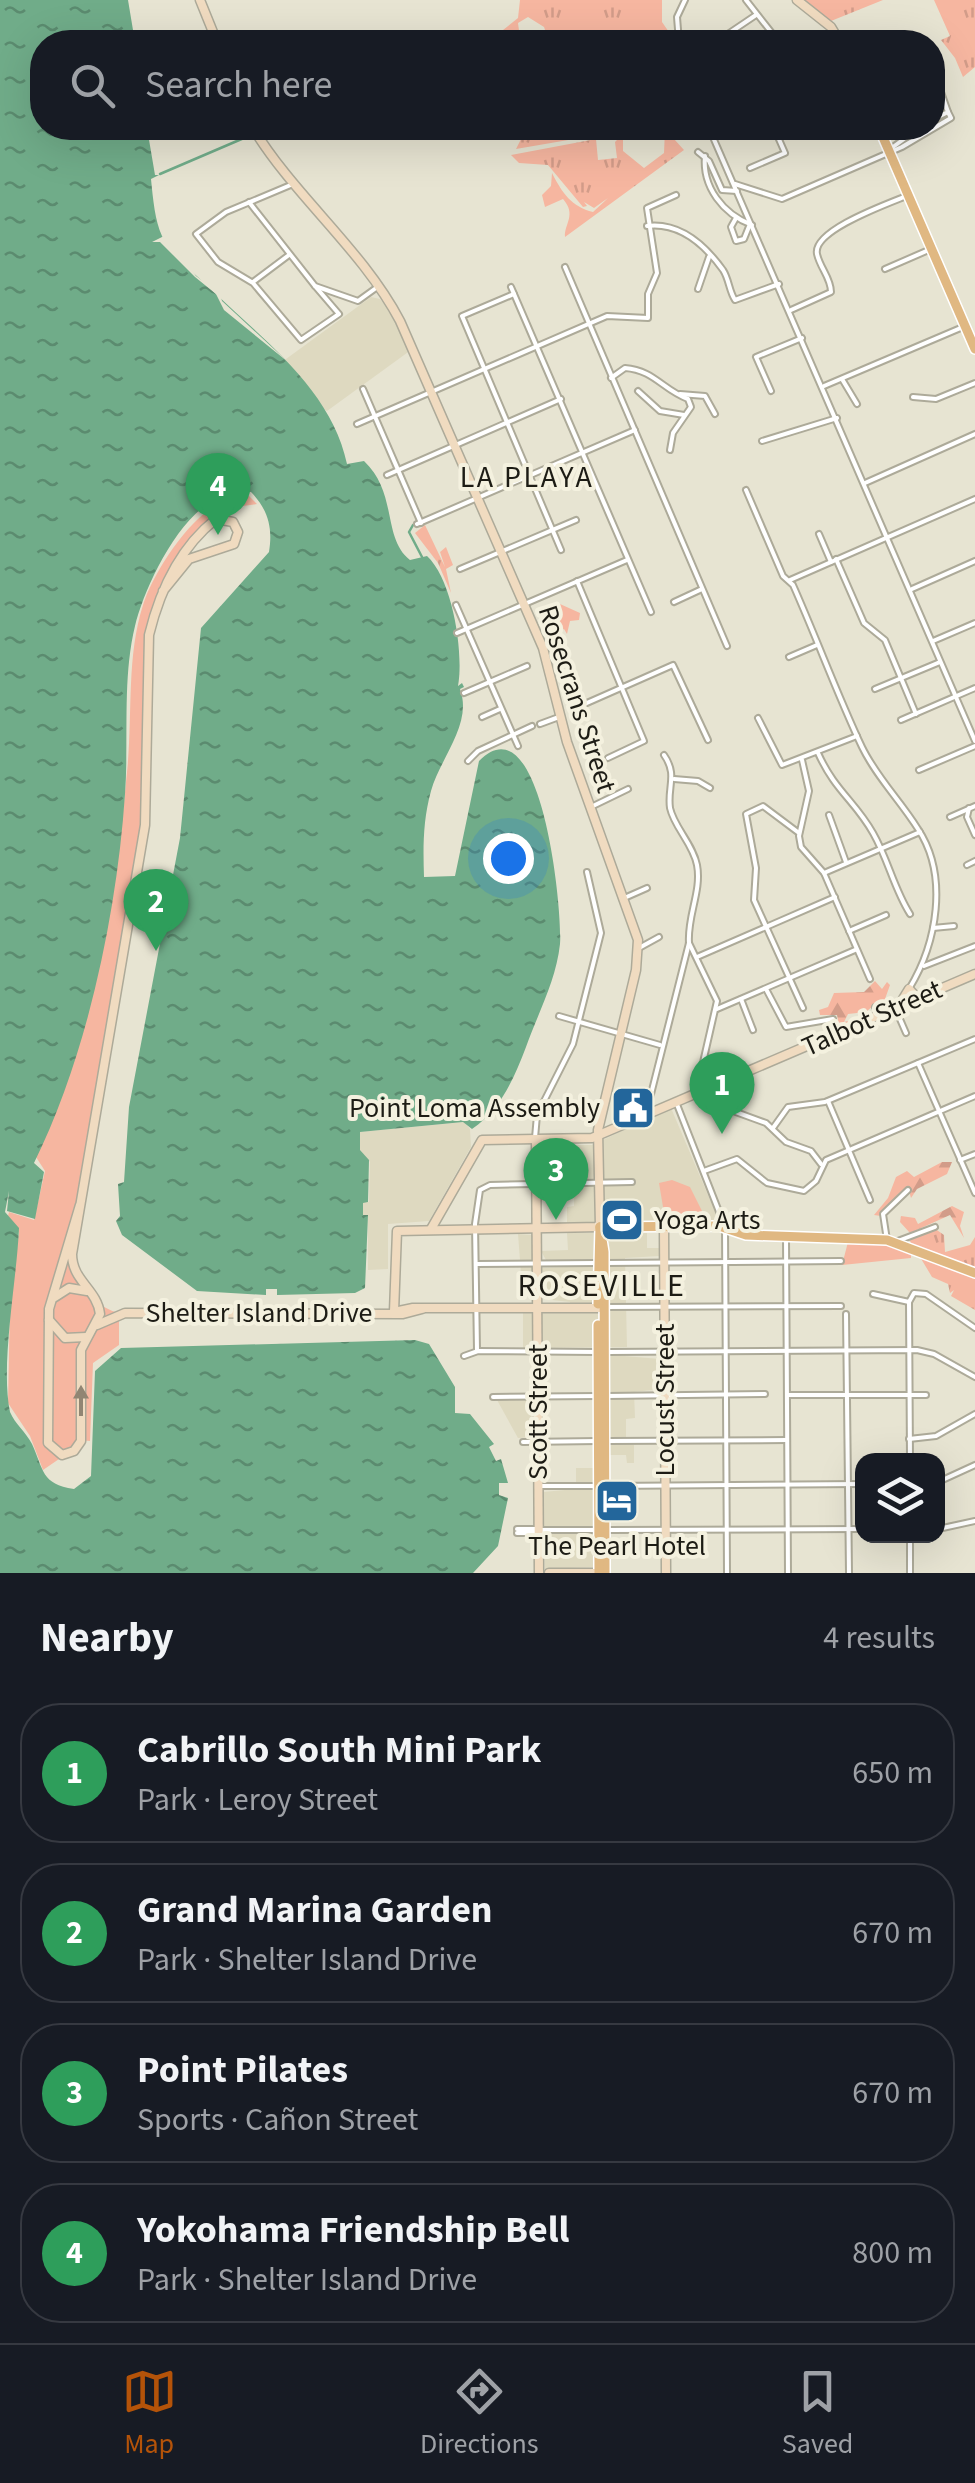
<!DOCTYPE html>
<meta charset="utf-8">
<style>
:root{--surface:#171b24;--page:#242831;--text:#f1f3f6;--muted:#9ea1a6;--line:#363941;--accent:#b45309}
body{margin:0;font-family:"Source Sans 3",sans-serif;background:var(--page);color:var(--text)}
.controls{position:absolute;right:30px;bottom:30px;display:grid;overflow:hidden;border-radius:20px;box-shadow:0 10px 40px #0002}
.controls button{width:90px;height:90px;display:grid;place-items:center;padding:0;border:0;border-bottom:2px solid var(--line);background:var(--surface);color:var(--text);font:50px sans-serif}
.you{position:absolute;left:508px;top:858px;width:35px;height:35px;margin:-25px;border:8px solid #fff;border-radius:50%;background:#1a73e8;box-shadow:0 0 0 15px #1a73e833}
.badge{display:grid;place-items:center;width:65px;height:65px;border-radius:50%;background:var(--accent);color:#fff;font-size:32px;font-weight:700}
.pin{position:absolute;translate:-50% -82px;filter:drop-shadow(0 2px 5px #0008)}
.pin::after{content:'';position:absolute;top:52px;width:35px;height:30px;background:inherit;clip-path:polygon(0 0,100% 0,50% 100%)}
.list{margin:0;padding:0;list-style:none}
h2{display:flex;justify-content:space-between;align-items:center;height:130px;margin:0;padding:0 40px;font-size:42px}
h2 small{font-size:32px;font-weight:400;color:var(--muted)}
.list li{display:grid;grid-template-columns:65px 1fr auto;gap:30px;align-items:center;box-sizing:border-box;height:140px;margin:0 20px 20px;padding:0 20px;border:2px solid var(--line);border-radius:40px}
.list b{display:block;font-size:38px;white-space:nowrap}
.list p{margin:0;font-size:32px;white-space:nowrap;color:var(--muted)}
.list em{font-size:32px;font-style:normal;color:var(--muted)}
.icon{flex:none;width:55px;height:55px;fill:none;stroke:currentColor;stroke-width:2;stroke-linecap:round;stroke-linejoin:round}
.map{position:relative;flex:none;width:975px;height:1573px;overflow:hidden}
.search{position:absolute;background:var(--surface);box-shadow:0 10px 40px #0002;left:30px;right:30px;top:30px;height:110px;display:flex;align-items:center;gap:25px;box-sizing:border-box;padding:0 35px;border-radius:40px;color:var(--muted);font-size:38px}
.sheet{height:770px;background:var(--surface)}
nav{display:flex;justify-content:space-around;align-items:center;box-sizing:border-box;height:140px;border-top:2px solid var(--line);background:var(--surface);font-size:28px;color:var(--muted)}
nav a{display:grid;justify-items:center;gap:5px}
nav .on{color:var(--accent)}
.map>svg:first-child{display:block}
</style>
<div class="map">
<svg width="975" height="1573" viewBox="0 0 975 1573">
<defs>
<pattern id="grass-tufts" width="24" height="20" patternUnits="userSpaceOnUse" patternTransform="scale(2.5)"><rect width="24" height="20" fill="#f6b6a0"/><path d="M3 7l-1-3M5 7V3M7 7l1-3M15 17l-1-3M17 17v-4M19 17l1-3" fill="none" stroke="#d29c89"/></pattern>
<pattern id="forest-firs" width="22" height="20" patternUnits="userSpaceOnUse" patternTransform="scale(2.5)"><rect width="22" height="20" fill="#f6b6a0"/><path d="M5 1l3.5 6h-7zM16 11l3.5 6h-7z" fill="#d29c89"/></pattern>
<pattern id="water-ripples" width="26" height="14" patternUnits="userSpaceOnUse" patternTransform="scale(2.5)"><rect width="26" height="14" fill="#70ac89"/><path d="M2 4q2-2 4 0t4 0M15 11q2-2 4 0t4 0" fill="none" stroke="#5b8b6f"/></pattern>
</defs>
<rect width="100%" height="100%" fill="#e7e4d2"/>
<g fill="#ded9c0">
<path d="M371,297l9,2 14,17 17,34 -84,61 -103,-53 62,1z"/>
<path d="M671,1108l48,113 -152,2v-16l7,-1 1,-61h17z"/>
<path d="M464,1122l6,7 1,18 -42,74 -41,3v45l-20,1v-54h-5v-14h6l1,-40 -10,-12 -1,-18z"/>
<path d="M567,1233h80v15h12v8l-34,2 2,89 -104,1v-35h48l-1,-11 -27,-3 -1,-31 25,-1 1,-6 -22,-1 -5,-9 27,-1z"/>
<path d="M518,1234l15,1v51h-11z"/>
<path d="M612,1355l48,4 1,30 -27,3 1,26 -9,1v25l8,1v18h-7l-1,-8h-18l-1,-96z"/>
<path d="M497,1400h35v37l-14,1z"/>
<path d="M576,1468h19v99l-50,2 -2,-77 33,-3z"/>
</g>
<g fill="url(#grass-tufts)">
<path d="M520,0h142v22l9,13 -9,7h-113l-5,-15 -16,-10 -10,6 2,15 -5,1 -12,-9 15,-12z"/>
<path d="M803,0h80l-52,21z"/>
<path d="M934,0h41v67l-12,10 -8,-19 -14,-18 9,-4z"/>
<path d="M514,128h124l-122,21 6,-12z"/>
<path d="M665,129l19,21 -119,87c-1,-13 12,-22 -2,-38l-18,8 -3,-12 9,-9 1,-13c10,20 20,34 41,39l15,-14 -14,10 -10,-6 3,4 -4,1 -35,-42 -29,-2 -8,-8 85,-16 2,21 19,-2 -2,-16 8,-8v17l21,17 20,-15z"/>
<path d="M425,525l20,42 -5,-15 6,-5 7,18 -7,4 5,24 -13,-30 -23,-30z"/>
<path d="M560,604l20,9 -1,7 -9,1 -3,13 -3,-5 -5,2 5,7 -8,11 -17,-33 4,-10z"/>
<path d="M934,1228l10,7 1,17 25,-7 5,-8v32l-64,-25 -2,-7z"/>
<path d="M920,1257l55,22v31l-24,-14 3,-6 -4,3 -2,-9 -16,-7z"/>
</g>
<g fill="url(#forest-firs)">
<path d="M875,981l7,8 5,-7 3,3 -5,14 7,4 -3,5 -15,-3 -8,7 -18,2 -4,8 31,-8 -35,16 -3,-15h-17l-1,-5 9,-3 6,-14 30,-1z"/>
<path d="M942,1162h10l-5,12 -30,15 -6,9 -3,-11 -24,21 -3,8 -7,-1 14,-17 8,-21 11,-6 7,6z"/>
<path d="M952,1206l12,6 -4,14 4,12 -14,-23 -40,18 -10,-11 1,-6 14,2 3,6z"/>
</g>
<g fill="#f6b6a0">
<path d="M248,495l9,9 -30,4 -34,30 -36,55 -12,74v150l-75,444c4,23 27,47 49,52v32l-26,18 -3,78 -10,-1 -2,6 -35,24 -13,-34 -22,-33 2,-101 9,-69 -11,-17 1,-4 25,8 11,-49 -9,-14c56,-120 79,-254 91,-385 6,-55 -1,-114 16,-167 12,-38 61,-113 105,-110z"/>
<path d="M672,1180l18,7 13,26 -34,4 -5,-4 -5,-30z"/>
<path d="M848,1242l42,4 21,7v5l-69,7z"/>
</g>
<path fill="url(#water-ripples)" d="M0,0h128l7,42h-93v86h105l8,47h4l-8,4c2,20 4,42 11,57 10,21 35,39 52,56 52,50 118,99 133,172l17,-3c34,32 18,77 46,99l17,-4c26,24 37,98 31,130l4,-3 2,4 -4,2c13,35 -20,69 -29,102 -8,29 -8,56 -7,86l31,-1 24,-115c63,-64 84,152 81,183 -4,37 -22,69 -34,103 -12,31 -25,63 -54,82l-9,-7 -103,10v18l9,10 -1,42 -5,1v12h5l-3,73 -10,5 -78,2v-6h-11v6l-69,-4 -75,-56 -6,-14 4,-5 -2,-32 6,-2 5,-75 51,-269 21,-210 68,-76c4,-25 -1,-42 -18,-60 -58,-11 -105,89 -116,134 -13,53 -6,114 -10,168 -8,119 -38,262 -91,369l10,9 -9,47 -28,-8 2,-20 -4,21 14,16c-2,51 -19,137 -9,184 5,12 16,20 22,32 12,26 9,40 42,45l17,-13 4,-105 26,-23 294,-8 14,4 26,43v26l15,1 24,30 -5,3 7,14 5,-2 7,24h-9v12l9,3 -10,48 -25,27h-473z"/>
<path fill="#e7e4d2" d="M166,235l30,41 24,17 2,8 66,61 -64,-52 -8,-16 -21,-17 -35,-35h-8z"/>
<g fill="none" stroke-linecap="round" stroke-linejoin="round">
<g stroke="#70ac89" stroke-width="2.5">
<path d="M264,129l1,-1"/>
<path d="M160,174l91,-39"/>
<path d="M413,525l-4,7 13,25"/>
</g>
<defs>
<g id="street">
<path d="M746,0l33,42"/>
<path d="M679,42l-2,-25 8,-17"/>
<path d="M716,42l40,-27"/>
<path d="M799,42l11,-7"/>
<path d="M932,90l9,2 7,20 -16,8"/>
<path d="M709,128l266,613"/>
<path d="M893,147l26,-19"/>
<path d="M698,152l11,9 13,29 15,1"/>
<path d="M705,156c-3,31 18,58 47,69"/>
<path d="M750,168l35,-15 -11,-25"/>
<path d="M293,184l-67,28 -30,22 22,28 35,21 48,57 38,-26 -24,-28"/>
<path d="M735,184l47,15 120,-52 49,-29 -3,-6"/>
<path d="M249,202l66,84 43,15 18,-13"/>
<path d="M736,218l-5,9 5,14 8,-2 6,-15"/>
<path d="M647,226c33,-4 58,19 76,44 6,9 6,21 12,30l44,-16"/>
<path d="M565,267l162,379"/>
<path d="M885,269l46,-20"/>
<path d="M253,282l36,-27"/>
<path d="M511,287l140,325"/>
<path d="M698,289l11,-32"/>
<path d="M514,294l-52,22 99,234"/>
<path d="M791,310l40,-18c0,-14 -11,-24 -14,-38 -5,-24 73,-51 92,-59"/>
<path d="M611,378l14,-10c29,2 38,22 63,31l3,8 -18,26 -3,17"/>
<path d="M842,379l15,25"/>
<path d="M824,386l139,-59"/>
<path d="M363,389l58,134"/>
<path d="M638,391l22,20 24,4"/>
<path d="M771,391l-15,-34 46,-19"/>
<path d="M680,394l25,2 10,18"/>
<path d="M913,397l23,2 39,-16"/>
<path d="M357,424l250,-108 41,2v-24l9,-21 -10,-65 29,-13"/>
<path d="M762,441l75,-23"/>
<path d="M387,475l174,-76"/>
<path d="M865,483l110,-49"/>
<path d="M746,490l37,86 10,9c24,54 44,109 69,162 15,31 38,53 56,82 31,47 19,114 -9,160"/>
<path d="M417,524l218,-94"/>
<path d="M819,534l12,28"/>
<path d="M836,559l28,64 21,17 31,74"/>
<path d="M460,569l116,-49"/>
<path d="M790,580l185,-81"/>
<path d="M577,581l67,160 -36,17"/>
<path d="M912,589l63,-28"/>
<path d="M674,602l28,-13"/>
<path d="M456,605l62,141"/>
<path d="M457,633l170,-73"/>
<path d="M933,641l42,-18"/>
<path d="M789,657l28,-12"/>
<path d="M875,689l65,-27"/>
<path d="M464,693l63,-27"/>
<path d="M580,706l93,-41 35,75"/>
<path d="M482,717l18,-8"/>
<path d="M758,718l24,47 75,-29"/>
<path d="M901,720l74,-32"/>
<path d="M540,724l19,-7"/>
<path d="M818,753c17,38 37,48 55,80 15,26 21,56 37,81"/>
<path d="M802,760l7,31 -10,45 2,11 23,26 46,106"/>
<path d="M468,761l10,-10 54,-25"/>
<path d="M919,770l56,-24"/>
<path d="M674,779l24,2 12,7"/>
<path d="M593,806l35,-17"/>
<path d="M969,808l-2,9 8,18"/>
<path d="M829,815l17,47"/>
<path d="M950,817l25,-11"/>
<path d="M799,833l-36,-27 -17,8 10,54 -2,32 49,108"/>
<path d="M967,865l8,-4"/>
<path d="M824,873l96,-41"/>
<path d="M622,899l25,-11"/>
<path d="M933,928l21,-2"/>
<path d="M849,931l37,-16"/>
<path d="M689,943l28,58 -21,92"/>
<path d="M639,948l20,-11"/>
<path d="M697,957l138,-60"/>
<path d="M924,966l51,-20"/>
<path d="M766,989l20,38 47,-8"/>
<path d="M741,999l12,31"/>
<path d="M875,1007l13,4"/>
<path d="M717,1009l138,-59"/>
<path d="M896,1010l10,23"/>
<path d="M559,1016l101,29"/>
<path d="M918,1063l57,130"/>
<path d="M719,1087l14,24 33,12 20,19 25,9 10,13"/>
<path d="M828,1101l42,99"/>
<path d="M676,1102l49,125 2,346"/>
<path d="M646,1114l43,-171c-2,-27 13,-52 8,-78 -4,-21 -23,-38 -27,-57 -3,-21 8,-33 -6,-53"/>
<path d="M773,1128l15,-21 37,-5 150,-63"/>
<path d="M535,1138l2,-23 36,-71 28,-111 -14,-61"/>
<path d="M960,1160l15,-6"/>
<path d="M704,1171l33,-12 30,24 37,8 12,-10 10,-21 149,-64"/>
<path d="M786,1237l2,336"/>
<path d="M887,1240l-4,-26 25,-24"/>
<path d="M895,1242l40,-15"/>
<path d="M605,1263l236,-2"/>
<path d="M476,1264l120,-1"/>
<path d="M873,1294l36,8"/>
<path d="M909,1302l1,158"/>
<path d="M909,1302l5,-9 12,1 49,34"/>
<path d="M604,1307l237,-1"/>
<path d="M846,1314l3,259"/>
<path d="M477,1350l-2,-126 5,-34 10,-5 142,-3"/>
<path d="M607,1352l310,-2 17,4 41,23"/>
<path d="M464,1356l14,-5 119,1"/>
<path d="M787,1395h139"/>
<path d="M607,1396l158,-2"/>
<path d="M493,1397l105,-1"/>
<path d="M909,1439l27,-3 39,-22"/>
<path d="M608,1441l179,-1"/>
<path d="M523,1442l75,-1"/>
<path d="M938,1482l37,-17"/>
<path d="M538,1486h60"/>
<path d="M607,1486l255,-2"/>
<path d="M517,1529h22"/>
<path d="M938,1529l37,-8"/>
<path d="M539,1530h60"/>
<path d="M608,1530l254,-1"/>
<path d="M517,1533h21"/>
<path d="M910,1573v-37"/>
</g>
<g id="secondary">
<path d="M200,0l17,42"/>
<path d="M797,0l34,27 9,15"/>
<path d="M253,128c42,69 109,121 147,193l143,327 24,94 71,198 -2,30 -38,160 2,97 -203,4 -3,81"/>
<path d="M898,1007l11,-18 8,9"/>
<path d="M536,1139l3,434"/>
<path d="M80,1205l-31,104 -1,134 14,12 12,-4 7,-10v-91l19,-36c-3,-25 -28,-33 -28,-60l73,-429 4,-190c11,-45 30,-87 67,-116l17,3 5,10 -4,12 -45,15 -26,32"/>
<path d="M664,1227l2,346"/>
<path d="M431,1229l51,-89 110,-2 383,-164"/>
<path d="M55,1297l14,-9 18,3"/>
<path d="M394,1312l19,-4h190"/>
<path d="M49,1320l16,18 21,-1"/>
<path d="M97,1325l28,-12 278,1 19,-5"/>
<path d="M549,1573h48"/>
</g>
<g id="primary">
<path d="M879,128l96,221"/>
<path d="M600,1227l119,-1 27,9 141,5 88,33"/>
<path d="M600,1227l4,25 1,321"/>
<path d="M598,1304l2,-77"/>
<path d="M598,1325l1,248"/>
</g>
</defs>
<use href="#street" stroke="#adaa99" stroke-width="8"/>
<use href="#secondary" stroke="#adaa99" stroke-width="11"/>
<use href="#primary" stroke="#fff" stroke-width="12"/>
<use href="#street" stroke="#fff" stroke-width="4"/>
<use href="#secondary" stroke="#f0dbc0" stroke-width="8"/>
<use href="#primary" stroke="#e0b882" stroke-width="9"/>
</g>
<defs><path id="oneway-solid" d="M-6-.8H1V-3.2L6.5 0L1 3.2V.8H-6Z" transform="scale(2.5)"/></defs>
<use fill="#918573" href="#oneway-solid" transform="translate(81 1401) rotate(-90)"/>
<defs>
<symbol id="civic-square" viewBox="-11 -11 22 22"><rect x="-9" y="-9" width="18" height="18" rx="4" fill="#23669b" stroke="#f4f1df"/><path d="M-.6-6.5H3V-4.5H.6V-3L4-1V1h2V6H-6V1h2V-1L-.6-3ZM-1.2 2.5V6h2.4V2.5Z" fill="#fff"/></symbol>
<symbol id="stadium-square" viewBox="-11 -11 22 22"><rect x="-9" y="-9" width="18" height="18" rx="4" fill="#23669b" stroke="#f4f1df"/><path d="M0-5a6.5 5 0 1 0 0 10a6.5 5 0 1 0 0-10ZM-3.5-1.8h7v3.6h-7Z" fill="#fff"/></symbol>
<symbol id="hotel-square" viewBox="-11 -11 22 22"><rect x="-9" y="-9" width="18" height="18" rx="4" fill="#23669b" stroke="#f4f1df"/><path d="M-6-4.5h1.5V1H6V5H4.5V3h-9V5H-6ZM-4 0a1.8 1.8 0 1 1 3.6 0ZM.5 0V-2.5h3Q6-2.5 6 0Z" fill="#fff"/></symbol>
</defs>
<g fill-rule="evenodd">
<use href="#civic-square" x="608" y="1083" width="50" height="50"/>
<use href="#stadium-square" x="597" y="1195" width="50" height="50"/>
<use href="#hotel-square" x="592" y="1476" width="50" height="50"/>
</g>
<g text-anchor="middle" dominant-baseline="central" stroke-width="8" stroke-linejoin="round" paint-order="stroke">
<g font-size="28" fill="#1d1c15" stroke="#f4f1df">
<text transform="translate(577 699) rotate(72)">Rosecrans Street</text>
<text transform="translate(872 1018) rotate(-24)">Talbot Street</text>
<text x="259" y="1313">Shelter Island Drive</text>
<text transform="translate(665 1400) rotate(-90)">Locust Street</text>
<text transform="translate(538 1412) rotate(-90)">Scott Street</text>
</g>
<g font-size="28" fill="#1d1c15" stroke="#f4f1df" text-anchor="end">
<text x="600" y="1108">Point Loma Assembly</text>
<text x="654" y="1220" text-anchor="start">Yoga Arts</text>
<text x="617" y="1546" text-anchor="middle">The Pearl Hotel</text>
</g>
<g font-size="30" letter-spacing="2.5" fill="#1d1c15" stroke="#f4f1df">
<text x="527" y="477">LA PLAYA</text>
</g>
<g font-size="32" letter-spacing="2.5" fill="#1d1c15" stroke="#f4f1df">
<text x="602" y="1286">ROSEVILLE</text>
</g>
</g>
</svg>
<div class="controls">
<button><svg class="icon" aria-label="layers" viewBox="0 0 24 24"><path d="M12 4l9 5-9 5-9-5zM3 14l9 5 9-5"/></svg></button>
</div>
<div class="you"></div>
<div class="pin badge" style="left:722px;top:1134px;background:#2e9e5b">1</div>
<div class="pin badge" style="left:156px;top:951px;background:#2e9e5b">2</div>
<div class="pin badge" style="left:556px;top:1220px;background:#2e9e5b">3</div>
<div class="pin badge" style="left:218px;top:535px;background:#2e9e5b">4</div>
<div class="search"><svg class="icon" aria-label="search" viewBox="0 0 24 24"><circle cx="10" cy="10" r="6"/><path d="M15 15l6 6"/></svg>Search here</div>
</div>
<section class="sheet">
<h2>Nearby<small>4 results</small></h2>
<ul class="list">
<li><span class="badge" style="background:#2e9e5b">1</span><div><b>Cabrillo South Mini Park</b><p>Park · Leroy Street</p></div><em>650 m</em></li>
<li><span class="badge" style="background:#2e9e5b">2</span><div><b>Grand Marina Garden</b><p>Park · Shelter Island Drive</p></div><em>670 m</em></li>
<li><span class="badge" style="background:#2e9e5b">3</span><div><b>Point Pilates</b><p>Sports · Cañon Street</p></div><em>670 m</em></li>
<li><span class="badge" style="background:#2e9e5b">4</span><div><b>Yokohama Friendship Bell</b><p>Park · Shelter Island Drive</p></div><em>800 m</em></li>
</ul>
</section>
<nav>
<a class="on"><svg class="icon" aria-label="map" viewBox="0 0 24 24"><path d="M3 6l6-2 6 2 6-2v14l-6 2-6-2-6 2zM9 4v14M15 6v14"/></svg>Map</a>
<a><svg class="icon" aria-label="directions" viewBox="0 0 24 24"><path d="M12 3l9 9-9 9-9-9zM9 14v-3h6M13 9l2 2-2 2"/></svg>Directions</a>
<a><svg class="icon" aria-label="saved" viewBox="0 0 24 24"><path d="M7 4h10v16l-5-4-5 4z"/></svg>Saved</a>
</nav>
